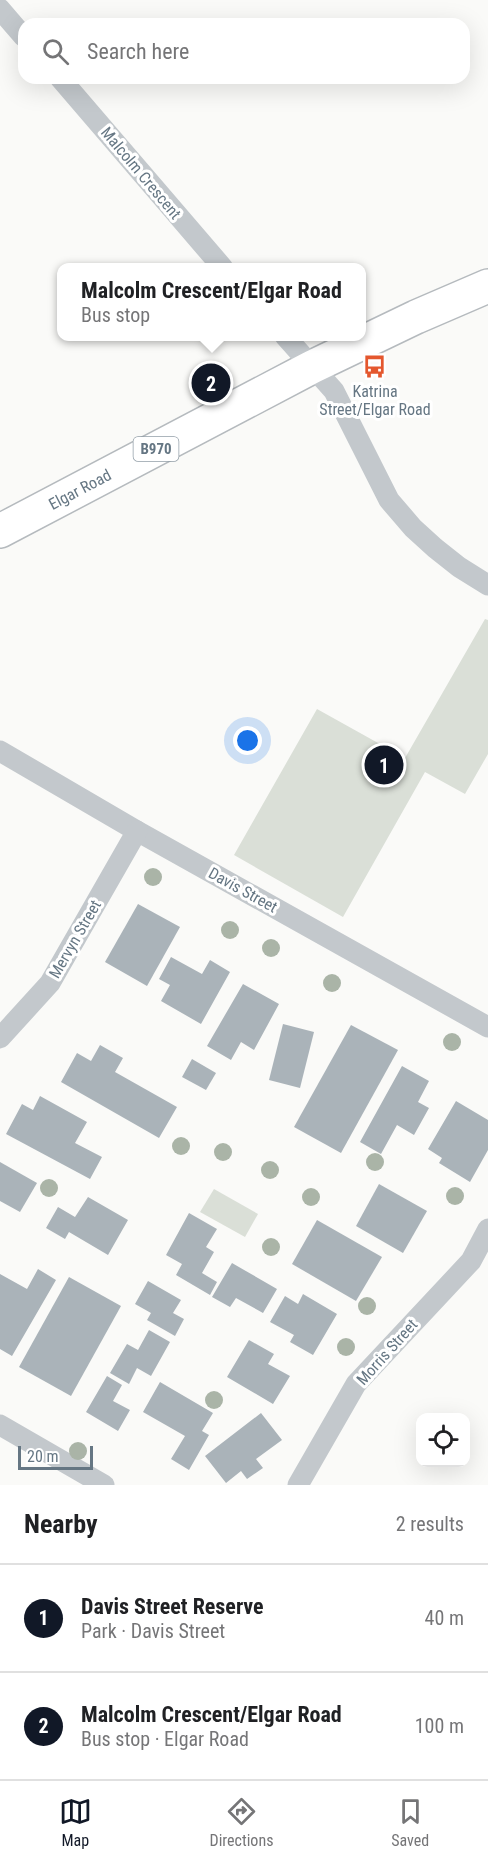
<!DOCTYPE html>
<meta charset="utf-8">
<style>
:root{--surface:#fff;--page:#f6f6f6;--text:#202124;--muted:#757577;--line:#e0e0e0;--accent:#111827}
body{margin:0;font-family:"Roboto Condensed",sans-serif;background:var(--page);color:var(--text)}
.controls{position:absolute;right:18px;bottom:18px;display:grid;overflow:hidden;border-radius:12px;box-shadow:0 6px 24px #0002}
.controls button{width:54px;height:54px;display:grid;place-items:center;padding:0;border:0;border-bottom:2px solid var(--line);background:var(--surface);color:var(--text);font:30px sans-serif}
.scale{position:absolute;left:18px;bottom:15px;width:75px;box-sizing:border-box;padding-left:6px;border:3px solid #657683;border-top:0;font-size:16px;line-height:21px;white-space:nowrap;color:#657683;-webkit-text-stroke:4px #fff;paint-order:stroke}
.you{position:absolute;left:248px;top:741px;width:21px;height:21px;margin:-15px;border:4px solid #fff;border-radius:50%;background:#1a73e8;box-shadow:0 0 0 9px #1a73e833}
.badge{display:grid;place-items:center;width:39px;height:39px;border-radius:50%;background:var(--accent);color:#fff;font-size:20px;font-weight:700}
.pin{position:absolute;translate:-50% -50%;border:3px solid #fff;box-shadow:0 2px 6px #0006}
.popup{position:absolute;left:57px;top:263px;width:309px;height:78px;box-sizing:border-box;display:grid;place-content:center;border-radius:12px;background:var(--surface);filter:drop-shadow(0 2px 4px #0005);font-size:20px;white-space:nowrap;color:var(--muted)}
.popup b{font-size:22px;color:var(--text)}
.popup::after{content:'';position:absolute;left:50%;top:100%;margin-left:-12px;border:12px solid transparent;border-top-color:var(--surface)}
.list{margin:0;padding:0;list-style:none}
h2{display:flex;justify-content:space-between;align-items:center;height:78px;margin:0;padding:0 24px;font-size:26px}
h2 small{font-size:20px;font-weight:400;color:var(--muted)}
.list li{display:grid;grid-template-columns:39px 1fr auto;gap:18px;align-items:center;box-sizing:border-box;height:108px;padding:0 24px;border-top:2px solid var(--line)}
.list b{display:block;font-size:22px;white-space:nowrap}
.list p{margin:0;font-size:20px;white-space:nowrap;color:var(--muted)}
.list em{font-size:20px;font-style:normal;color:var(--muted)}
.icon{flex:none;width:33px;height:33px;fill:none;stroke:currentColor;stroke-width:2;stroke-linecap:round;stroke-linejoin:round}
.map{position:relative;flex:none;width:488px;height:1485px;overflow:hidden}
.search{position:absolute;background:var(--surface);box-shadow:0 6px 24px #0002;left:18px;right:18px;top:18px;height:66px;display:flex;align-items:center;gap:15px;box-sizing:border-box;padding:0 21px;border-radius:18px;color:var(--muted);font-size:22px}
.sheet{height:294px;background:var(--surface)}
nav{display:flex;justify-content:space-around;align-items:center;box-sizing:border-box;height:84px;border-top:2px solid var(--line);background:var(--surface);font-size:16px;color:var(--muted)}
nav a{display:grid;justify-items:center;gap:3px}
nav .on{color:var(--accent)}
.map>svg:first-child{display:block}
</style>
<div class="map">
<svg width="488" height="1485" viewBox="0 0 488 1485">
<rect width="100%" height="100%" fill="#fafaf8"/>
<g fill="#dadfd7">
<path d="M485,619l3,1v134l-23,40 -40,-22 -82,145 -109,-62 83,-146 88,49z"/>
<path d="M214,1189l44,25 -13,23 -45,-25z"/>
</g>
<g fill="#aab3b9">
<path d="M138,904l42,23 -33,59 -42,-24z"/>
<path d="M171,957l31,17 8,-14 20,12 -29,52 -40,-23 9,-16 -11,-6z"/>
<path d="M243,984l36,20 -25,46 -13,-8 -10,18 -24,-14z"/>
<path d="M283,1024l31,8 -14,56 -31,-8z"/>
<path d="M351,1025l47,25 -57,103 -47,-26z"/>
<path d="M100,1045l23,13 -8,14 62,35 -18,31 -98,-56 16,-29 14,8z"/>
<path d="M192,1059l24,14 -10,17 -24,-13z"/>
<path d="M402,1066l27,15 -11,21 11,6 -15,27 -17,-10 -16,29 -21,-12z"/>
<path d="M40,1096l47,26 -12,21 27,14 -12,22 -84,-45 16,-30 11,6z"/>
<path d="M456,1101l32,19v30l-18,32 -31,-19 3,-5 -14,-9z"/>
<path d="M0,1162l37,21 -17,29 -20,-11z"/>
<path d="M379,1184l48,27 -24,42 -47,-27z"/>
<path d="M88,1197l40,23 -20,35 -39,-23 -4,7 -19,-11 12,-21 17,10z"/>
<path d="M189,1213l28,16 -11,18 8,5 -12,21 15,9 -7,13 -34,-20 6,-11 -16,-9z"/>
<path d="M317,1220l65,37 -26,44 -64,-37z"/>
<path d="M232,1263l45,26 -14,24 -27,-15 -6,9 -18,-10z"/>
<path d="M38,1269l18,11 -44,76 -12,-7v-75l27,15z"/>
<path d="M69,1277l52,29 -50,90 -52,-29z"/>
<path d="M148,1281l33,19 -8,13 11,6 -9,17 -28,-16 4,-7 -16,-9z"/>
<path d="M303,1294l34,20 -24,41 -23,-13 4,-7 -24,-13 15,-26 13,8z"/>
<path d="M149,1330l21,12 -19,34 -14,-8 -8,16 -19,-11 17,-29 11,6z"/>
<path d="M249,1340l25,14 -6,10 22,12 -17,28 -46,-27z"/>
<path d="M107,1376l15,9 -9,16 17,9 -12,21 -32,-19z"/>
<path d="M160,1382l53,31 -11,18 7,4 -20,35 -18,-11 14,-23 -42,-24z"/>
<path d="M261,1413l21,27 -26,19 7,9 -16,11 -6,-8 -15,12 -21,-27z"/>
</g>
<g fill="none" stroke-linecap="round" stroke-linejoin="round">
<defs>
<g id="primary">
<path id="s1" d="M0,531l312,-164 104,-50 72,-31"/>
</g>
</defs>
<use href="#primary" stroke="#b5babe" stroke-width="36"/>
<g stroke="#c3c8cc" stroke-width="21">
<path d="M0,9l24,28"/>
<path d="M60,78l163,190"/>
<path d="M285,336l49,55 55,109 24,28 22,20 24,19 29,18"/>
<path d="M0,751l137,80 351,196"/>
<path d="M0,1038l50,-55 87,-152"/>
<path d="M0,1425l104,60"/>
<path d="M298,1485l58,-101 115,-123 17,-32"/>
</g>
<use href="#primary" stroke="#fff" stroke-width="33"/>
</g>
<g fill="#aab4a7">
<circle cx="153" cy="877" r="9"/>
<circle cx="230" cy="930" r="9"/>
<circle cx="271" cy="948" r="9"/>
<circle cx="332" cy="983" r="9"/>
<circle cx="452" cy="1042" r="9"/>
<circle cx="181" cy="1146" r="9"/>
<circle cx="223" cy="1152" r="9"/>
<circle cx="375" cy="1162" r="9"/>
<circle cx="270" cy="1170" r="9"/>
<circle cx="49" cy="1188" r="9"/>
<circle cx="455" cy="1196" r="9"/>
<circle cx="311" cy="1197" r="9"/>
<circle cx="271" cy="1247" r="9"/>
<circle cx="367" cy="1306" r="9"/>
<circle cx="346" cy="1347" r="9"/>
<circle cx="214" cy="1400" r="9"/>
<circle cx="78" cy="1451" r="9"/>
</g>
<defs>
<symbol id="bus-bare" viewBox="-9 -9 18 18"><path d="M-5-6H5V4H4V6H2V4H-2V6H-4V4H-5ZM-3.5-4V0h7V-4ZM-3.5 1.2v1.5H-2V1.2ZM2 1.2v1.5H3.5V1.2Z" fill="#e4572e" stroke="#fff" stroke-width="2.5" paint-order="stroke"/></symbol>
</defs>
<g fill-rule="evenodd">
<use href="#bus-bare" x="358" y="350" width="33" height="33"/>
</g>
<g text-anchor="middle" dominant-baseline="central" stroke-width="6" stroke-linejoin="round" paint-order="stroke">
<rect fill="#fff" stroke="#939fa8" stroke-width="1.5" x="133.5" y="437" width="45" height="24" rx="4.5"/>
<g font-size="15" font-weight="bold" fill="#657683">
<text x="156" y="449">B970</text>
</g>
<g font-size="16" fill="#657683" stroke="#fff">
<text transform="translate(141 173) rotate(50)">Malcolm Crescent</text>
<text stroke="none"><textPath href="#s1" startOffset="90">Elgar Road</textPath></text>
<text transform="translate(243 890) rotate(29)">Davis Street</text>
<text transform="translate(75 939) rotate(-60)">Mervyn Street</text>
<text transform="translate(387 1352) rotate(-48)">Morris Street</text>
</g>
<g font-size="16" fill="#657683" stroke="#fff">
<text x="375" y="391">Katrina<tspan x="375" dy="18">Street/Elgar Road</tspan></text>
</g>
</g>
</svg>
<div class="controls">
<button><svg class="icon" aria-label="locate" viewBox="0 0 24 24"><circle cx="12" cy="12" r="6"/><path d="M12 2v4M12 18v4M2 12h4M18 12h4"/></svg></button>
</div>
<div class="scale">20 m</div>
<div class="you"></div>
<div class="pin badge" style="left:384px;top:765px">1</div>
<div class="pin badge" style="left:211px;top:383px">2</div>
<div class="popup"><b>Malcolm Crescent/Elgar Road</b>Bus stop</div>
<div class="search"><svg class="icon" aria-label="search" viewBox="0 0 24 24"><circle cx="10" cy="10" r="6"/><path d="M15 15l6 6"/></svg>Search here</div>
</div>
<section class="sheet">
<h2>Nearby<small>2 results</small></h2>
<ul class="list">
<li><span class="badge">1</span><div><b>Davis Street Reserve</b><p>Park · Davis Street</p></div><em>40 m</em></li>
<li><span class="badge">2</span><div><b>Malcolm Crescent/Elgar Road</b><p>Bus stop · Elgar Road</p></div><em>100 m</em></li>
</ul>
</section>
<nav>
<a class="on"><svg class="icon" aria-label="map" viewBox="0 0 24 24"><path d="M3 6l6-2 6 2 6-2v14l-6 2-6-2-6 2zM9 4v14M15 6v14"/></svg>Map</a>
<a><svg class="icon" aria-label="directions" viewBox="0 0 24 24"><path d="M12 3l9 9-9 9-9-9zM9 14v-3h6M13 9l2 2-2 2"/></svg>Directions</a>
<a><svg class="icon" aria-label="saved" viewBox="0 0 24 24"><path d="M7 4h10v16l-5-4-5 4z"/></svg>Saved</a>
</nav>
